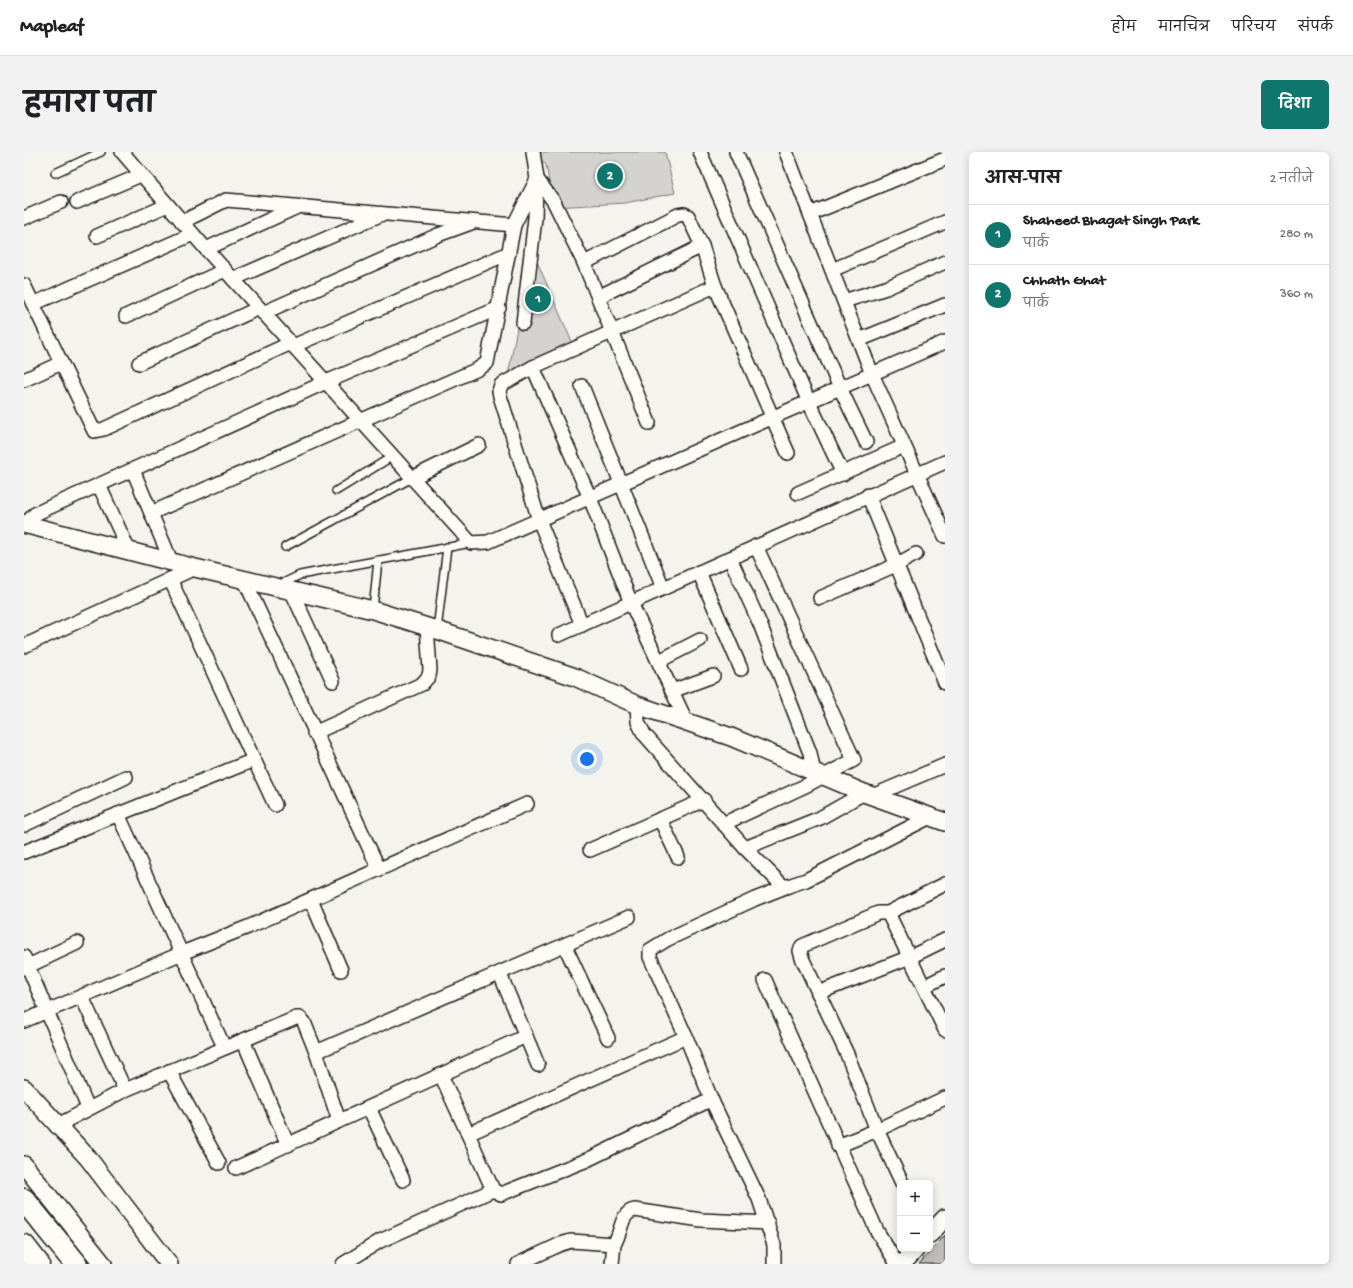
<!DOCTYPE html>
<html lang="hi">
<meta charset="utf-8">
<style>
:root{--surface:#fff;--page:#f2f2f2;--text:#202124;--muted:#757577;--line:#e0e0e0;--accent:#0f766e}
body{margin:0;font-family:"Gochi Hand","Playpen Sans Deva",sans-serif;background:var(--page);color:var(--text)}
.controls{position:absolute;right:12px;bottom:12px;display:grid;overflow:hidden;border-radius:6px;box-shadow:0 2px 10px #0003}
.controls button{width:36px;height:36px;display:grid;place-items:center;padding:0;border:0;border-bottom:1px solid var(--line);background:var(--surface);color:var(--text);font:20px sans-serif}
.you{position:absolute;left:563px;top:607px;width:14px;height:14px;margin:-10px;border:3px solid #fff;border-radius:50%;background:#1a73e8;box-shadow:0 0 0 6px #1a73e833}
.badge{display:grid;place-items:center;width:26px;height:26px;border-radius:50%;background:var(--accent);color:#fff;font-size:13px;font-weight:700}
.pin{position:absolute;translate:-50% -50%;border:2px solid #fff;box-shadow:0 1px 4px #0006}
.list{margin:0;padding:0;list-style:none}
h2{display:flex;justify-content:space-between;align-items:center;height:52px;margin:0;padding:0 16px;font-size:17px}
h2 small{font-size:13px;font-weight:400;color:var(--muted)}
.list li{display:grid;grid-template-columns:26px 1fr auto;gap:12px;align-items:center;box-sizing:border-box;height:60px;padding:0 16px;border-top:1px solid var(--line)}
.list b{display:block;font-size:15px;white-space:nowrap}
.list p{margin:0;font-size:13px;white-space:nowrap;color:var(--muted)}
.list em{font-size:13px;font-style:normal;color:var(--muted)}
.map{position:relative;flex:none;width:921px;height:1112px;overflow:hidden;border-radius:6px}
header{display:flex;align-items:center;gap:24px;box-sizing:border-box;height:56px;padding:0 20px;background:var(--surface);border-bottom:1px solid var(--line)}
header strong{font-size:19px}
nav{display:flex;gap:22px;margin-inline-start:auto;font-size:14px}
.intro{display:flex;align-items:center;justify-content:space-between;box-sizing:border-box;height:96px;padding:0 24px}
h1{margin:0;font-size:28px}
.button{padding:10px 18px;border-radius:6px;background:var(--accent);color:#fff;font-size:14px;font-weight:700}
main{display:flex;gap:24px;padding:0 24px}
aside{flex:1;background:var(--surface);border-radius:6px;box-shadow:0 2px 10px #0003}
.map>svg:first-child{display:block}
</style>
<header>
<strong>Mapleaf</strong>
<nav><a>होम</a><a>मानचित्र</a><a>परिचय</a><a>संपर्क</a></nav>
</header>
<div class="intro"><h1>हमारा पता</h1><a class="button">दिशा</a></div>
<main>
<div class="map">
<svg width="921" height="1112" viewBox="0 0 921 1112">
<rect width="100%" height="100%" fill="#f4f3ee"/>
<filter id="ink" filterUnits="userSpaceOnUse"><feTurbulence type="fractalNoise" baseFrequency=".025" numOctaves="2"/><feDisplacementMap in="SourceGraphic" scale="8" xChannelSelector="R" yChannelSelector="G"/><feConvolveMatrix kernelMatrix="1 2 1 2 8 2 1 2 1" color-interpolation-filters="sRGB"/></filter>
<g filter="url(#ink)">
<g fill="#d4d3cf" stroke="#787876">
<path d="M510,0h131l10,41 -50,10 -71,4 -8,-42z"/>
<path d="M508,98l43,99 -67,26z"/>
</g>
<path fill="#bebdba" stroke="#1c1c1c" d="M921,1083v29h-26z"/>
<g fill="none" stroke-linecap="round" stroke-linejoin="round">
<defs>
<g id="service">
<path d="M31,21l46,-21"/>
<path d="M312,339l57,-35"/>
<path d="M261,395l127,-69"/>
<path d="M255,433l21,-10 171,-32"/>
<path d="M349,458l5,-50"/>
<path d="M413,478l10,-83"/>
</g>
<g id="minor">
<path d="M98,0l84,97 265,294 17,-1 457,-200"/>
<path d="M676,0l109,250 34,72"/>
<path d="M712,0l104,236 26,54"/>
<path d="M762,0l86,222 73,162"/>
<path d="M513,27l17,23 30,61 65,160"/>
<path d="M53,50l64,-27"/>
<path d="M786,62l135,-55"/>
<path d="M0,66l37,-16"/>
<path d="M158,70l44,-22 288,25"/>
<path d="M73,84l71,-31"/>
<path d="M182,97l91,-42"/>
<path d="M560,111l94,-48 6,-1 4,2 14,30 13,40 73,167"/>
<path d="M808,118l113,-48"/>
<path d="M209,127l147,-64"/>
<path d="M0,133l70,146 10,-2 187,-86"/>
<path d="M574,145l104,-51"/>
<path d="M820,149l42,-13 59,-26"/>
<path d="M9,152l160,-70"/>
<path d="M239,161l175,-78 33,-12"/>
<path d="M102,164l99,-46"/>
<path d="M499,171l12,-105 1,-33"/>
<path d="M835,188l86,-35"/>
<path d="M269,194l216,-93"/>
<path d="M115,211l120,-55"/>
<path d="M509,215l57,131 41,105 55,118"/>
<path d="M0,228l37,-17"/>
<path d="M558,234l81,202"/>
<path d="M109,318l38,91"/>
<path d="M388,326l67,-33"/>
<path d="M75,333l30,66"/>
<path d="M774,341l106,-47"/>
<path d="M844,343l77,188"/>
<path d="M127,361l327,-144 9,-6 27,-138 23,-46 -4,-27"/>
<path d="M1,372l10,-10 15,-7 276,-125 173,-74"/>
<path d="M706,406l30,66 50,129 4,20"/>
<path d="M675,420l42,97"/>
<path d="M146,427l105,226"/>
<path d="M220,427l135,290"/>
<path d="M267,438l42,91"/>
<path d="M796,446l76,-33 20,-11"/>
<path d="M558,473l-43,-105 -39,-124 -1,-5 2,-6 32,-18 182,-81"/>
<path d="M535,483l386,-173"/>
<path d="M0,494l171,-78"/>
<path d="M635,509l41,-21"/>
<path d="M648,539l41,-15"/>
<path d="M613,553l1,17 6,12 101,114 38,38h5l18,-6 124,-63"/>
<path d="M290,581l108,-49 7,-8 1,-6 -3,-43"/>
<path d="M848,644l73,-31"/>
<path d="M94,662l106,233"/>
<path d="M636,667l18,38"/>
<path d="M699,672l84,-39 47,-25 -98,-214"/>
<path d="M0,673l102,-48"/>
<path d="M721,696l75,-30 44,-25"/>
<path d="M566,698l114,-50"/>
<path d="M0,700l230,-92"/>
<path d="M287,748l30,70"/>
<path d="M864,761l57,117"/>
<path d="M541,794l43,92"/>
<path d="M0,805l64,151"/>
<path d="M0,816l53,-25"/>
<path d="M476,822l38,91"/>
<path d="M741,828l112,251 20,33"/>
<path d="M901,834l20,-10"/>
<path d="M794,841l92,-36 35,-17"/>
<path d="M58,845l43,93"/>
<path d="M0,869l158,-68 66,-26 279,-123"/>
<path d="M662,885l-218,97 25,56 8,4 86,-34 121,-59h4l47,98 15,46v19"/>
<path d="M219,888l45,105"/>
<path d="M292,900l23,69"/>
<path d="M145,919l50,92"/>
<path d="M417,923l27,59"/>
<path d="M688,949l-26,-64 -36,-80v-7l18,-11 87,-40 33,-13"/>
<path d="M345,956l34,72"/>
<path d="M32,974l69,-36 171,-72h4l4,4 12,30 313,-135"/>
<path d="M814,994l39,-16 68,-32"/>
<path d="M212,1016l290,-132"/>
<path d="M878,1031l-25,-53 -30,-76 -45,-96 -2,-7 2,-5 76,-33h10l57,-29"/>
<path d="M319,1112l37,-23 113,-51"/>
<path d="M494,1112l43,-20 10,-3 43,3c8,-11 6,-32 21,-34l66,10 67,3"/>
<path d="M588,1112l2,-20"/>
</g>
<g id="tertiary">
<path d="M0,372l171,44 178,42 64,20 138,47 62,28 94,32 133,56 81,29"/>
<path d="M0,936l64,70 81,106"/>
<path d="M0,1013l79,99"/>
<path d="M906,1082l15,-16"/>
<path d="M878,1112l14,-15"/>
</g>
<g id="trunk">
<path d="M0,1048l52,64"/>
<path d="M0,1094l14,18"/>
</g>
</defs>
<use href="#service" stroke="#1c1c1c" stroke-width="10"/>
<use href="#minor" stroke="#1c1c1c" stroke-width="16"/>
<use href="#tertiary" stroke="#1c1c1c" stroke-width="20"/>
<use href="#trunk" stroke="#1c1c1c" stroke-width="25"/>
<use href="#service" stroke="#fdfcf7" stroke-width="7"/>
<use href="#minor" stroke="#fdfcf7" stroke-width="13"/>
<use href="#tertiary" stroke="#fdfcf7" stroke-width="17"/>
<use href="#trunk" stroke="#fdfcf7" stroke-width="22"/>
</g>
</g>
</svg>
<div class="controls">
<button>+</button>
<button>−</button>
</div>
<div class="you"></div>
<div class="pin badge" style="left:514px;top:147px">1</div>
<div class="pin badge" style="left:586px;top:24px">2</div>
</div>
<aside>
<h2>आस-पास<small>2 नतीजे</small></h2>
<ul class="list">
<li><span class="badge">1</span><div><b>Shaheed Bhagat Singh Park</b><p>पार्क</p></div><em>280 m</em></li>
<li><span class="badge">2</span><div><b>Chhath Ghat</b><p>पार्क</p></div><em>360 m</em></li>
</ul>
</aside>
</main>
